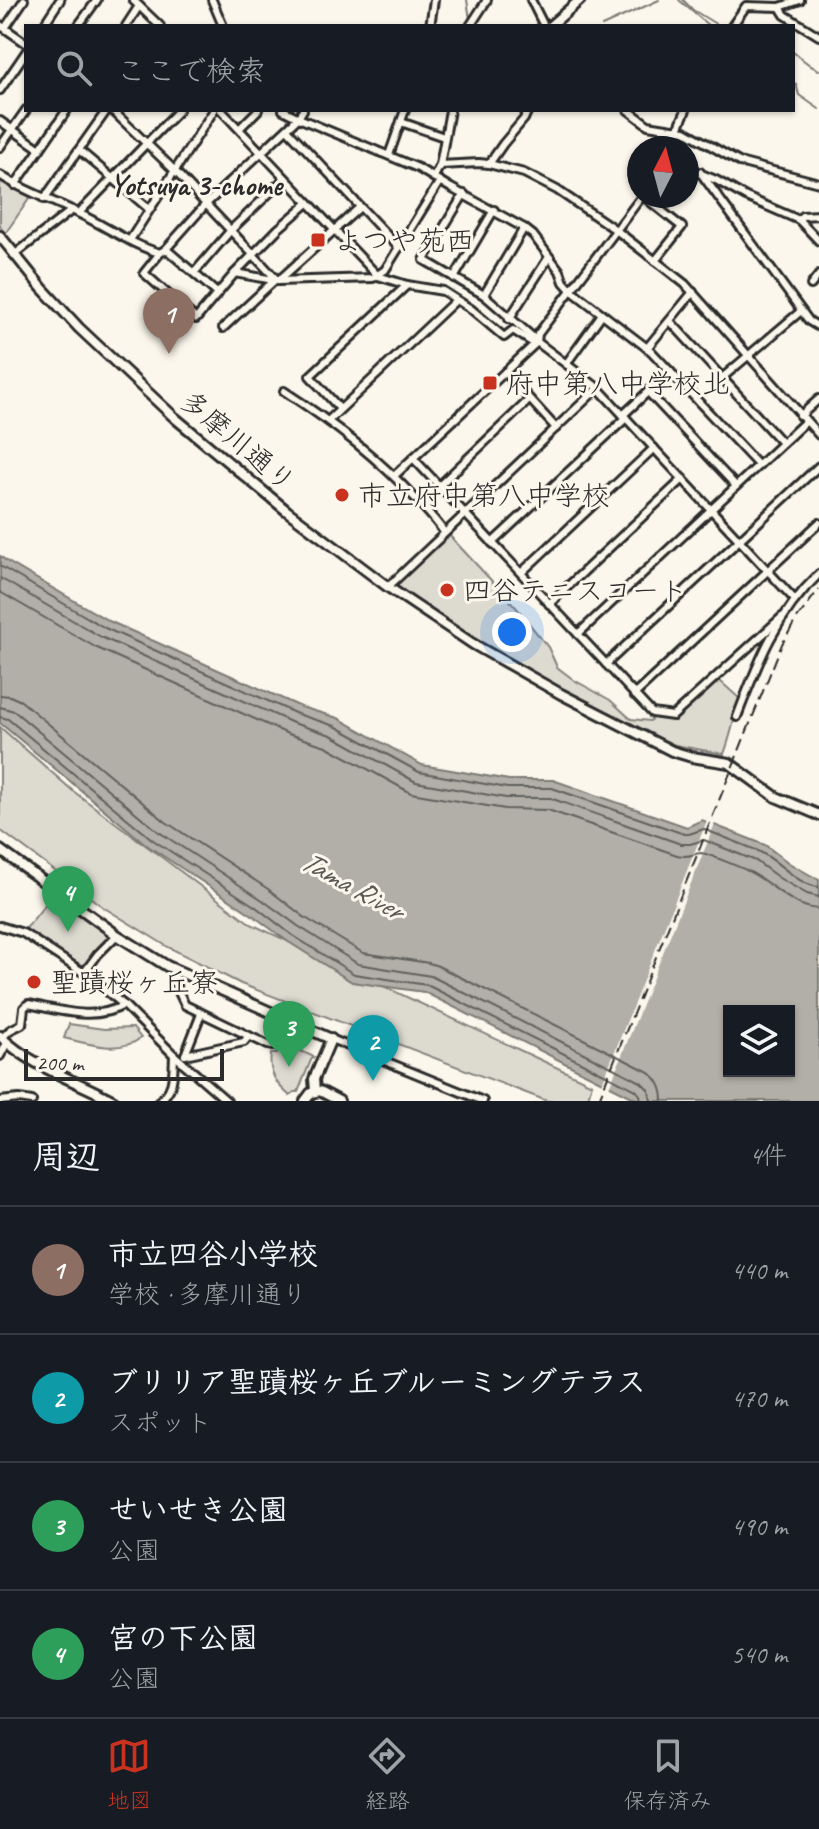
<!DOCTYPE html>
<html lang="ja">
<meta charset="utf-8">
<style>
:root{--surface:#171b24;--page:#242831;--text:#f1f3f6;--muted:#9ea1a6;--line:#363941;--accent:#c8321e}
body{margin:0;font-family:Caveat,"Klee One",sans-serif;background:var(--page);color:var(--text)}
.controls{position:absolute;right:24px;bottom:24px;display:grid;overflow:hidden;border-radius:0px;box-shadow:0 2px 6px #0004}
.controls button{width:72px;height:72px;display:grid;place-items:center;padding:0;border:0;border-bottom:2px solid var(--line);background:var(--surface);color:var(--text);font:40px sans-serif}
.compass{position:absolute;left:627px;top:136px;width:72px;height:72px;border-radius:50%;background:var(--surface);box-shadow:0 2px 6px #0004;rotate:6deg}
.scale{position:absolute;left:24px;bottom:20px;width:200px;box-sizing:border-box;padding-left:8px;border:4px solid #2b2b2b;border-top:0;font-size:22px;line-height:28px;white-space:nowrap;color:#2b2b2b;-webkit-text-stroke:6px #fbf7ec;paint-order:stroke}
.you{position:absolute;left:512px;top:632px;width:28px;height:28px;margin:-20px;border:6px solid #fff;border-radius:50%;background:#1a73e8;box-shadow:0 0 0 12px #1a73e833}
.badge{display:grid;place-items:center;width:52px;height:52px;border-radius:50%;background:var(--accent);color:#fff;font-size:26px;font-weight:700}
.pin{position:absolute;translate:-50% -66px;filter:drop-shadow(0 2px 4px #0008)}
.pin::after{content:'';position:absolute;top:42px;width:28px;height:24px;background:inherit;clip-path:polygon(0 0,100% 0,50% 100%)}
.list{margin:0;padding:0;list-style:none}
h2{display:flex;justify-content:space-between;align-items:center;height:104px;margin:0;padding:0 32px;font-size:34px}
h2 small{font-size:26px;font-weight:400;color:var(--muted)}
.list li{display:grid;grid-template-columns:52px 1fr auto;gap:24px;align-items:center;box-sizing:border-box;height:128px;padding:0 32px;border-top:2px solid var(--line)}
.list b{display:block;font-size:30px;white-space:nowrap}
.list p{margin:0;font-size:26px;white-space:nowrap;color:var(--muted)}
.list em{font-size:26px;font-style:normal;color:var(--muted)}
.icon{flex:none;width:44px;height:44px;fill:none;stroke:currentColor;stroke-width:2;stroke-linecap:round;stroke-linejoin:round}
.map{position:relative;flex:none;width:819px;height:1101px;overflow:hidden}
.search{position:absolute;background:var(--surface);box-shadow:0 2px 6px #0004;left:24px;right:24px;top:24px;height:88px;display:flex;align-items:center;gap:20px;box-sizing:border-box;padding:0 28px;border-radius:0px;color:var(--muted);font-size:30px}
.sheet{height:616px;background:var(--surface)}
nav{display:flex;justify-content:space-around;align-items:center;box-sizing:border-box;height:112px;border-top:2px solid var(--line);background:var(--surface);font-size:22px;color:var(--muted)}
nav a{display:grid;justify-items:center;gap:4px}
nav .on{color:var(--accent)}
.map>svg:first-child{display:block}
</style>
<div class="map">
<svg width="819" height="1101" viewBox="0 0 819 1101">
<rect width="100%" height="100%" fill="#fbf7ec"/>
<filter id="ink" filterUnits="userSpaceOnUse"><feTurbulence type="fractalNoise" baseFrequency=".0125" numOctaves="2"/><feDisplacementMap in="SourceGraphic" scale="16" xChannelSelector="R" yChannelSelector="G"/><feConvolveMatrix kernelMatrix="1 2 1 2 8 2 1 2 1" color-interpolation-filters="sRGB"/></filter>
<g filter="url(#ink)">
<g fill="#dddad0" stroke="#84827e" stroke-width="2">
<path d="M0,178l31,18 -26,38 -5,-8z"/>
<path d="M448,534l67,72 33,41 9,20 17,13 36,20 21,19 19,2 4,-5 20,3 5,-3 40,-36 21,19c-6,19 -9,37 -16,55l-49,-9 -27,-12 -96,-49 -76,-44 -81,-55 23,-20z"/>
<path d="M0,727l73,64 178,133 341,160 -5,17h-40l-306,-117 -73,-37 -65,-40 -103,-77z"/>
<path d="M56,891l57,42 -29,40 -60,-42z"/>
<path d="M69,1024l35,5 29,-1 8,10c-21,16 -54,6 -77,0z"/>
<path d="M286,1024l23,10 -8,17 13,6 -3,3 -13,32h-4l-4,4c-13,-11 -22,-23 -19,-42h6l-2,-4z"/>
</g>
<path fill="#b1afa7" stroke="#7b7a75" stroke-width="2" fill-rule="evenodd" d="M0,556l8,6 101,59 192,86 37,11 84,47 87,15h44l134,47 15,-7 63,25 24,18 30,17v221h-179l-216,-109 -72,-10 -65,-41 -36,-27 -103,-68 -148,-123zM729,1011h60v60h-60z"/>
<path fill="#fbf7ec" d="M708,818l8,3 -108,269 -7,-4z"/>
<g fill="none" stroke-linecap="round" stroke-linejoin="round">
<g stroke="#61605d" stroke-width="2">
<path d="M0,566l105,62 192,86 38,12 84,46 88,16h45l132,46h5l15,-5c18,8 36,14 54,22 21,9 37,33 61,36"/>
<path d="M0,578l101,59 192,86 38,12 85,47 90,16h44l131,46h9l14,-4 52,21 23,17 28,16 12,3"/>
<path d="M0,592l95,55 193,87 38,12 85,47 94,16 43,1 129,45c13,3 14,-1 24,-2 5,0 41,15 47,18 24,11 43,37 71,38"/>
<path d="M0,695l10,1 11,5 145,121 102,67 36,28 59,36 66,10 9,3 209,105c11,7 16,17 16,30"/>
<path d="M0,707l14,4 145,121 102,67 37,27 60,38 73,12 210,106 8,8 2,11"/>
<path d="M0,717l8,2 145,121 103,67 36,28 62,39 73,11 209,105 4,5 1,6"/>
</g>
<g stroke="#7b7a75" stroke-width="2">
<path d="M467,0l3,19"/>
<path d="M679,0l30,26"/>
<path d="M683,0l10,10 26,16"/>
<path d="M602,26l57,-26"/>
<path d="M793,52l18,14 8,4"/>
<path d="M793,83l3,1 3,11 20,14"/>
</g>
<defs>
<g id="street">
<path d="M133,0l27,26"/>
<path d="M212,0l11,26"/>
<path d="M531,0l13,26"/>
<path d="M780,7l5,8 34,21"/>
<path d="M0,25l26,18"/>
<path d="M43,26l17,-26"/>
<path d="M78,26l19,-26"/>
<path d="M126,26l13,-20"/>
<path d="M430,26l4,-26"/>
<path d="M470,26l17,-26"/>
<path d="M732,26l14,-20 34,1 20,-7"/>
<path d="M5,28l19,-28"/>
<path d="M0,90l26,-38"/>
<path d="M112,110l62,60 104,111 95,-3 12,-8 55,-89"/>
<path d="M221,110l157,166 29,9 36,6 28,18 33,28 9,-7 17,11 7,1 61,46 197,212"/>
<path d="M283,110l18,9 117,49 33,20 73,40 9,7 27,36 4,11 7,8 80,61 107,114"/>
<path d="M628,110l20,15 37,6 54,31 80,21"/>
<path d="M0,121l40,28"/>
<path d="M401,122l43,15"/>
<path d="M240,128l18,-18"/>
<path d="M287,129l112,119"/>
<path d="M0,147l26,-37"/>
<path d="M670,148l16,-38"/>
<path d="M79,150l70,59"/>
<path d="M389,155l16,-45"/>
<path d="M489,164l35,9 33,17 59,40 69,54 134,151"/>
<path d="M440,165l39,-2 10,1 14,-20 21,-25 4,-9"/>
<path d="M687,168l29,12 30,17 53,23 20,21"/>
<path d="M700,172l109,149 10,6"/>
<path d="M0,175c25,17 53,25 80,39 25,12 54,32 80,39l6,-4 40,-45 92,-86 5,-8"/>
<path d="M434,177l6,-12 10,-55"/>
<path d="M15,185l52,-75"/>
<path d="M464,194l-40,66 60,35 52,45"/>
<path d="M643,196l39,31 -27,34"/>
<path d="M44,199l63,-89"/>
<path d="M79,213l100,-103"/>
<path d="M799,220l3,-4 17,-1"/>
<path d="M130,240l84,-130"/>
<path d="M166,249l52,45"/>
<path d="M160,253l-16,20 52,46 39,-46 33,6h8"/>
<path d="M14,255l58,-45"/>
<path d="M194,273l37,-43 54,-52"/>
<path d="M235,273l43,-44 30,-26"/>
<path d="M454,278l40,-68"/>
<path d="M278,281l82,-74"/>
<path d="M811,285l8,-10"/>
<path d="M484,295l40,-67"/>
<path d="M509,319l40,-62"/>
<path d="M670,321l112,122"/>
<path d="M223,328l53,-49"/>
<path d="M647,348l46,-56"/>
<path d="M566,364l36,-50"/>
<path d="M505,372l51,56"/>
<path d="M722,378l79,-67"/>
<path d="M284,391c48,31 92,65 131,107 10,11 21,22 29,34"/>
<path d="M648,392l88,94"/>
<path d="M340,409l-30,-33 97,-91"/>
<path d="M623,415l47,-44"/>
<path d="M800,416l19,-17"/>
<path d="M328,421l128,-121"/>
<path d="M413,458l239,255 21,3 109,-99"/>
<path d="M394,476l143,-134 1,-8 104,-138"/>
<path d="M439,486l90,-86"/>
<path d="M492,543l134,-125"/>
<path d="M521,573l133,-125"/>
<path d="M388,587l210,-199"/>
<path d="M549,604l134,-125"/>
<path d="M578,634l228,-213"/>
<path d="M606,664l213,-198"/>
<path d="M634,695l185,-172"/>
<path d="M737,717c21,-55 38,-101 82,-143"/>
<path d="M0,926l23,7 61,40 40,32 50,50 53,46"/>
<path d="M176,970l-1,14 10,21 83,40 4,1 13,-28"/>
<path d="M84,973l14,-19 19,-19"/>
<path d="M2,1038l8,-8 12,-6 2,-16 4,-4c32,6 66,18 96,1"/>
<path d="M331,1039l152,62"/>
<path d="M185,1055l59,-13 5,-6"/>
<path d="M185,1055l16,-41"/>
<path d="M0,1056l7,-13"/>
<path d="M0,1101l19,-2 13,2"/>
<path d="M159,1101c16,-11 14,-27 15,-46"/>
</g>
<g id="secondary">
<path d="M550,26l30,-26"/>
<path d="M0,236l42,52 37,40 96,90 112,93 101,76 85,57 88,50 111,57 20,6 37,6 47,34 43,18"/>
<path d="M0,850l117,85 50,31 164,73 -17,40 1,12"/>
<path d="M0,1036c32,31 75,44 114,65"/>
<path d="M305,1101l6,-8 9,-2 19,10"/>
</g>
</defs>
<use href="#street" stroke="#2b2b2b" stroke-width="12"/>
<use href="#secondary" stroke="#2b2b2b" stroke-width="14"/>
<use href="#street" stroke="#fbf7ec" stroke-width="6"/>
<use href="#secondary" stroke="#fbf7ec" stroke-width="8"/>
<path stroke="#2b2b2b" stroke-width="2" stroke-dasharray="12 6" stroke-linecap="butt" d="M598,1101l184,-457 14,-24 23,-31"/>
</g>
</g>
<g fill="#c8321e" stroke="#fbf7ec" stroke-width="3">
<rect x="310" y="232" width="16" height="16" rx="4"/>
<rect x="482" y="375" width="16" height="16" rx="4"/>
<circle cx="342" cy="495" r="8"/>
<circle cx="447" cy="590" r="8"/>
<circle cx="34" cy="982" r="8"/>
</g>
<g text-anchor="middle" dominant-baseline="central" stroke-width="6" stroke-linejoin="round" paint-order="stroke">
<g font-size="28" fill="#2b2b2b" stroke="#fbf7ec" text-anchor="start">
<text x="334" y="240">よつや苑西</text>
<text x="506" y="383">府中第八中学校北</text>
<text x="358" y="495">市立府中第八中学校</text>
<text x="463" y="590">四谷テニスコート</text>
<text x="50" y="982">聖蹟桜ヶ丘寮</text>
</g>
<g font-size="28" fill="#2b2b2b" stroke="#fbf7ec">
<text transform="translate(238 441) rotate(40)">多摩川通り</text>
</g>
<g font-size="30" font-weight="bold" fill="#2b2b2b" stroke="#fbf7ec">
<text x="196" y="185">Yotsuya 3-chome</text>
</g>
<g font-size="30" font-style="italic" fill="#5a5956" stroke="#fbf7ec">
<text transform="translate(352 885) rotate(29)">Tama River</text>
</g>
</g>
</svg>
<div class="controls">
<button><svg class="icon" aria-label="layers" viewBox="0 0 24 24"><path d="M12 4l9 5-9 5-9-5zM3 14l9 5 9-5"/></svg></button>
</div>
<svg class="compass" viewBox="-18 -18 36 36"><path d="M0-13l5 13h-10z" fill="#e53935"/><path d="M0 13l5-13h-10z" fill="#9ea1a6"/></svg>
<div class="scale">200 m</div>
<div class="you"></div>
<div class="pin badge" style="left:169px;top:354px;background:#8d6e63">1</div>
<div class="pin badge" style="left:373px;top:1081px;background:#0f9aa8">2</div>
<div class="pin badge" style="left:289px;top:1067px;background:#2e9e5b">3</div>
<div class="pin badge" style="left:68px;top:932px;background:#2e9e5b">4</div>
<div class="search"><svg class="icon" aria-label="search" viewBox="0 0 24 24"><circle cx="10" cy="10" r="6"/><path d="M15 15l6 6"/></svg>ここで検索</div>
</div>
<section class="sheet">
<h2>周辺<small>4件</small></h2>
<ul class="list">
<li><span class="badge" style="background:#8d6e63">1</span><div><b>市立四谷小学校</b><p>学校 · 多摩川通り</p></div><em>440 m</em></li>
<li><span class="badge" style="background:#0f9aa8">2</span><div><b>ブリリア聖蹟桜ヶ丘ブルーミングテラス</b><p>スポット</p></div><em>470 m</em></li>
<li><span class="badge" style="background:#2e9e5b">3</span><div><b>せいせき公園</b><p>公園</p></div><em>490 m</em></li>
<li><span class="badge" style="background:#2e9e5b">4</span><div><b>宮の下公園</b><p>公園</p></div><em>540 m</em></li>
</ul>
</section>
<nav>
<a class="on"><svg class="icon" aria-label="map" viewBox="0 0 24 24"><path d="M3 6l6-2 6 2 6-2v14l-6 2-6-2-6 2zM9 4v14M15 6v14"/></svg>地図</a>
<a><svg class="icon" aria-label="directions" viewBox="0 0 24 24"><path d="M12 3l9 9-9 9-9-9zM9 14v-3h6M13 9l2 2-2 2"/></svg>経路</a>
<a><svg class="icon" aria-label="saved" viewBox="0 0 24 24"><path d="M7 4h10v16l-5-4-5 4z"/></svg>保存済み</a>
</nav>
